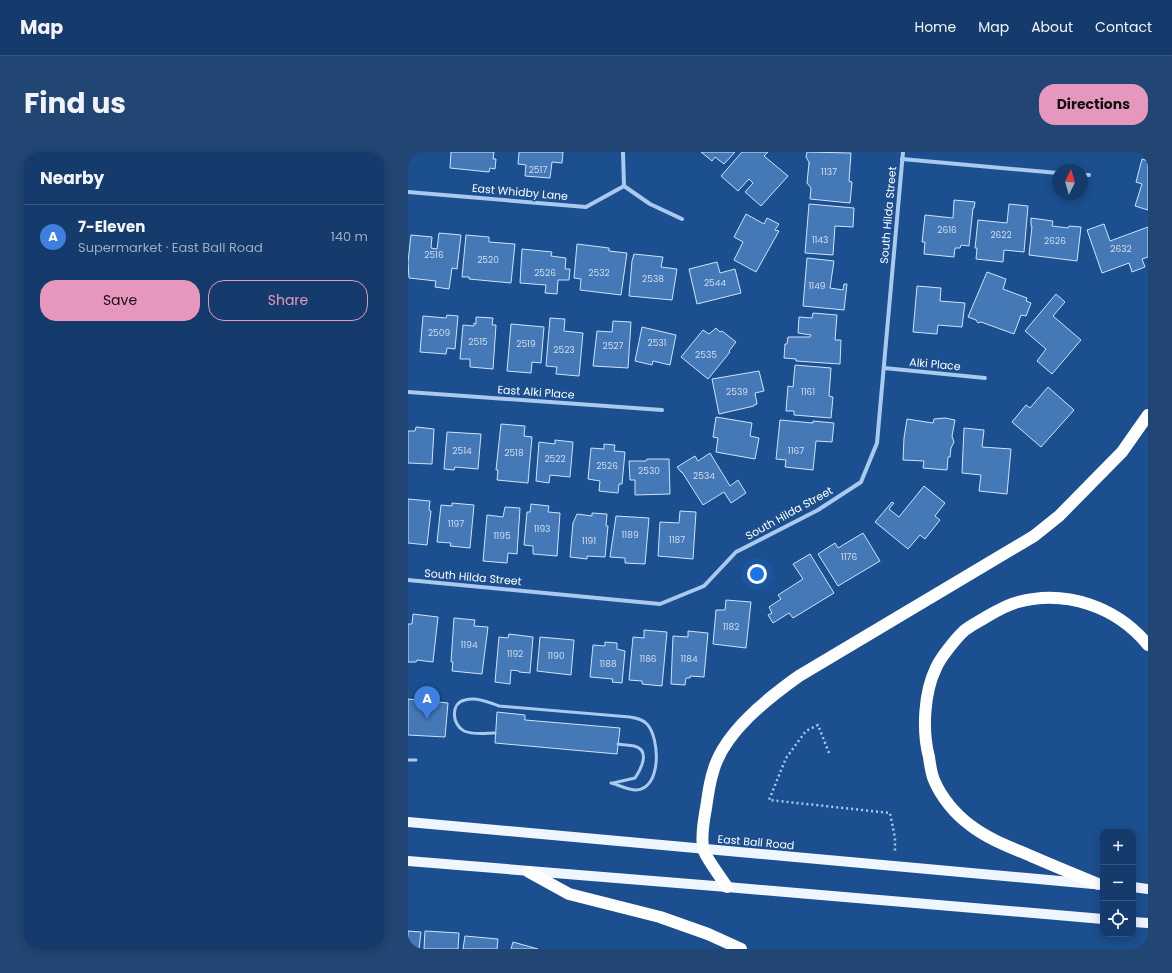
<!DOCTYPE html>
<meta charset="utf-8">
<style>
:root{--surface:#143b6b;--page:#214673;--text:#f1f3f6;--muted:#9dadc1;--line:#33557e;--accent:#e797bd}
body{margin:0;font-family:Poppins,sans-serif;background:var(--page);color:var(--text)}
.controls{position:absolute;right:12px;bottom:12px;display:grid;overflow:hidden;border-radius:8px;box-shadow:0 2px 10px #0003}
.controls button{width:36px;height:36px;display:grid;place-items:center;padding:0;border:0;border-bottom:1px solid var(--line);background:var(--surface);color:var(--text);font:20px sans-serif}
.compass{position:absolute;left:644px;top:12px;width:36px;height:36px;border-radius:50%;background:var(--surface);box-shadow:0 2px 10px #0003;rotate:5deg}
.you{position:absolute;left:349px;top:422px;width:14px;height:14px;margin:-10px;border:3px solid #fff;border-radius:50%;background:#1a73e8;box-shadow:0 0 0 6px #1a73e833}
.badge{display:grid;place-items:center;width:26px;height:26px;border-radius:50%;background:var(--accent);color:#fff;font-size:13px;font-weight:700}
.pin{position:absolute;translate:-50% -33px;filter:drop-shadow(0 1px 2px #0008)}
.pin::after{content:'';position:absolute;top:21px;width:14px;height:12px;background:inherit;clip-path:polygon(0 0,100% 0,50% 100%)}
.list{margin:0;padding:0;list-style:none}
h2{display:flex;justify-content:space-between;align-items:center;height:52px;margin:0;padding:0 16px;font-size:17px}
h2 small{font-size:13px;font-weight:400;color:var(--muted)}
.list li{display:grid;grid-template-columns:26px 1fr auto;gap:12px;align-items:center;box-sizing:border-box;height:64px;padding:0 16px;border-top:1px solid var(--line)}
.list b{display:block;font-size:15px;white-space:nowrap}
.list p{margin:0;font-size:13px;white-space:nowrap;color:var(--muted)}
.list em{font-size:13px;font-style:normal;color:var(--muted)}
.actions{display:flex;gap:8px;padding:12px 16px}
.actions a{flex:1;padding:9px 0;border:1px solid var(--accent);border-radius:16px;text-align:center;font-size:14px;color:var(--accent)}
.actions .main{background:var(--accent);color:#111}
.icon{flex:none;width:22px;height:22px;fill:none;stroke:currentColor;stroke-width:2;stroke-linecap:round;stroke-linejoin:round}
.map{position:relative;flex:none;width:740px;height:797px;overflow:hidden;border-radius:16px}
header{display:flex;align-items:center;gap:24px;box-sizing:border-box;height:56px;padding:0 20px;background:var(--surface);border-bottom:1px solid var(--line)}
header strong{font-size:19px}
nav{display:flex;gap:22px;margin-inline-start:auto;font-size:14px}
.intro{display:flex;align-items:center;justify-content:space-between;box-sizing:border-box;height:96px;padding:0 24px}
h1{margin:0;font-size:28px}
.button{padding:10px 18px;border-radius:16px;background:var(--accent);color:#111;font-size:14px;font-weight:700}
main{display:flex;gap:24px;padding:0 24px}
aside{flex:1;background:var(--surface);border-radius:16px;box-shadow:0 2px 10px #0003}
.map>svg:first-child{display:block}
</style>
<header>
<strong>Map</strong>
<nav><a>Home</a><a>Map</a><a>About</a><a>Contact</a></nav>
</header>
<div class="intro"><h1>Find us</h1><a class="button">Directions</a></div>
<main>
<aside>
<h2>Nearby<small></small></h2>
<ul class="list">
<li><span class="badge" style="background:#3f7fe0">A</span><div><b>7-Eleven</b><p>Supermarket · East Ball Road</p></div><em>140 m</em></li>
</ul>
<div class="actions"><a class="main">Save</a><a>Share</a></div>
</aside>
<div class="map">
<svg width="740" height="797" viewBox="0 0 740 797">
<rect width="100%" height="100%" fill="#1b4f8f"/>
<g fill="#4478b7" stroke="#cfe3fa">
<path d="M43,0h43l-1,7h3l-1,10 -5,-1 -1,4 -39,-4z"/>
<path d="M111,0h44l-1,11 -10,-1 -2,16 -25,-2 1,-11 -8,-1z"/>
<path d="M293,0h34l-11,12 -9,-7 -3,4z"/>
<path d="M334,0h26l-4,4 24,20 -27,30 -16,-14 8,-9 -4,-4 -11,12 -17,-15z"/>
<path d="M399,0l44,1 -2,28 3,1 -2,21 -40,-4 1,-11 -4,-5 2,-20 1,1 -4,-7z"/>
<path d="M734,7l6,2v49l-13,-4 7,-22 -6,-2z"/>
<path d="M546,48l21,2 -1,6h-1l-4,38 -8,-1 -1,3h-5l-1,9 -30,-3 1,-12h-3l3,-27 28,3z"/>
<path d="M401,52l45,4 -1,19 -18,-1 -2,29 -28,-2z"/>
<path d="M601,52l19,2 -4,46 -20,-2 -1,12 -27,-3 1,-11h-2l3,-28 29,3z"/>
<path d="M338,62l18,10 3,-6 12,6 -4,6 4,1 -23,41 -22,-12 9,-18 -9,-5z"/>
<path d="M623,66l22,3 -1,5 16,2 1,-2 12,1 -4,34 -48,-6 3,-29h-1z"/>
<path d="M696,72l6,17 38,-14v30l-6,2 3,8 -13,5 -3,-9 -27,10 -15,-43z"/>
<path d="M31,81l22,2 -4,34 -5,-1 -3,21 -14,-2 1,-6 -27,-3 -1,-16 3,-27 21,2 -1,11 6,1z"/>
<path d="M58,83l23,2v5l26,2 -4,39 -42,-4v-2h-7z"/>
<path d="M169,92l32,4v3l18,2 -6,42 -41,-5 1,-11 -7,-1z"/>
<path d="M114,97l30,3 -1,4 15,2 -1,11h5l-1,11h-11l-1,14 -12,-1 1,-8 -26,-2z"/>
<path d="M226,102l29,3 -2,10 16,2 -5,31 -43,-4 3,-35z"/>
<path d="M399,106l27,3 -4,27 13,2 1,-6h3l-3,26 -41,-4z"/>
<path d="M309,110l3,11 15,-4 6,24 -44,11 -8,-35z"/>
<path d="M579,120l19,7 -3,10 24,9 -1,3 5,2 -5,13 -5,-1 -7,19 -33,-12 -3,1 -2,-3 -8,-3z"/>
<path d="M509,134l24,2 -1,13 25,2 -3,24 -24,-2 -1,9 -24,-2z"/>
<path d="M648,142l9,8 -12,14 28,24 -29,34 -15,-13 9,-12 -21,-18z"/>
<path d="M405,161l24,2 -2,25h6l-1,24 -44,-3v-2l-12,-1 1,-14h2l1,-7h22l1,-2 -13,-2 1,-16 13,1z"/>
<path d="M39,163l11,1 -3,33 -8,-1 -1,6 -26,-2 3,-36 23,2z"/>
<path d="M68,165l17,1 -1,7h4l-3,44 -23,-2v-8h-10l3,-34 11,1v-3l2,1z"/>
<path d="M142,166l15,1 -1,12 19,2 -4,43 -23,-2 1,-7 -11,-1z"/>
<path d="M205,169l18,1 -3,46 -35,-2 4,-35 15,1z"/>
<path d="M103,172l33,3 -3,36 -9,-1 -1,11 -24,-2z"/>
<path d="M234,175l34,8 -6,30 -17,-4 -1,4 -17,-4z"/>
<path d="M308,176l4,4 2,-1 14,11 -7,9 1,1 -22,27 -27,-22 22,-27 6,4z"/>
<path d="M387,213l36,3 -2,28 4,1 -2,21 -37,-3v-4h-8l2,-25 5,1z"/>
<path d="M351,219l5,20 -9,2 2,11 -3,1v1l-35,8 -7,-35z"/>
<path d="M640,235l26,23 -33,37 -29,-25 14,-17 4,3z"/>
<path d="M308,265l36,6 -2,13 9,2 -4,21 -39,-7 2,-14 -5,-1z"/>
<path d="M537,266l10,2 -3,16 2,6 -3,6 -1,9h-2l-1,13 -24,-2 1,-7 -21,-1 1,-22 3,-19 26,4 1,-4z"/>
<path d="M372,268l33,3v-2l21,2 -2,19 -16,-1 -3,29 -28,-3 1,-7 -10,-1z"/>
<path d="M93,272l24,2 -1,10 8,1 -4,46 -31,-3 1,-10h-2z"/>
<path d="M8,275l18,2 -2,35 -24,-1v-32h7z"/>
<path d="M556,276l20,2 -2,17 29,2 -4,45 -28,-3 2,-16 -19,-2z"/>
<path d="M39,280l34,2 -3,35 -23,-2 -1,3 -10,-1z"/>
<path d="M147,288l18,2 -3,35 -20,-2 -1,8 -13,-2 3,-39 16,2z"/>
<path d="M196,292l11,1 -1,6 11,1 -3,32h-3l-1,9 -19,-2 1,-10 -12,-2 3,-31 13,1z"/>
<path d="M302,301l20,33 8,-6 8,13 -15,10 -7,-11 -21,13 -21,-33h-1l-4,-5 18,-11 3,5z"/>
<path d="M239,307h22l1,35 -35,1v-15h-5l-1,-19h17z"/>
<path d="M516,334l21,17 -10,13 5,4 -15,19 -5,-4 -12,14 -33,-27 17,-20 2,1 -5,6 10,8z"/>
<path d="M0,347l22,2 -1,9 2,1 -4,34 -19,-2z"/>
<path d="M44,351l22,2 -4,43 -20,-2 1,-3 -14,-1 4,-37 11,1z"/>
<path d="M123,352l18,2 -1,6 12,1 -3,43 -24,-2v-8l-9,-1 3,-33h3z"/>
<path d="M97,355l15,1 -3,46 -9,-1 -1,10 -24,-2 4,-46 16,2z"/>
<path d="M272,359l16,1 -3,47 -35,-3 2,-34 19,1z"/>
<path d="M184,361l15,1 -1,12h2l-3,31 -18,-1v3l-17,-2 3,-34 4,-9 15,2z"/>
<path d="M208,364l33,2 -4,46 -20,-1v-5l-15,-1z"/>
<path d="M455,381l17,28 -42,25 -20,-32 17,-11 3,5z"/>
<path d="M402,402l24,39 -41,25 -4,-5 -16,10 -5,-8 4,-2 -3,-6 12,-8 -3,-4 25,-16 -10,-15z"/>
<path d="M318,448l25,2 -5,46 -33,-4 3,-34h9z"/>
<path d="M5,462l25,3 -5,45 -16,-2 -1,2h-8v-38h4z"/>
<path d="M46,466l21,2 -1,6 14,1 -6,47 -30,-3 1,-9h-2z"/>
<path d="M236,478l23,2 -5,54 -20,-2v-3l-13,-1 4,-43 11,1z"/>
<path d="M280,479l20,2 -4,44 -14,-1v2h-4l-1,7 -14,-1 2,-48 15,1z"/>
<path d="M101,482l24,3 -3,36 -11,-1v-1l-8,-1 -1,14 -15,-2 4,-45 9,1z"/>
<path d="M132,485l34,3 -3,35 -34,-4z"/>
<path d="M197,490l12,1v6l8,2 -3,32 -10,-1 1,-3 -23,-2 3,-32 12,1z"/>
<path d="M0,547l40,4 -3,34 -37,-2z"/>
<path d="M89,560l28,3v5l95,8 -3,26 -122,-11z"/>
<path d="M0,779l13,1 -2,17h-11z"/>
<path d="M17,779l34,2 -1,16h-34z"/>
<path d="M57,784l33,3 -1,10h-34z"/>
<path d="M105,790l25,7h-27z"/>
</g>
<g fill="none" stroke-linecap="round" stroke-linejoin="round">
<path stroke="#a9c9ee" stroke-width="2.5" stroke-dasharray="2 3" stroke-linecap="butt" d="M421,601l-11,-28 -12,6 -20,27 -17,42 121,13 5,25v15"/>
<g stroke="#a9c9ee" stroke-width="3">
<path d="M87,581c-9,0 -22,2 -31,-2 -12,-6 -14,-28 1,-31 12,-3 23,2 34,6l131,11c6,1 12,2 17,7 13,14 15,65 -11,66 -8,0 -17,-5 -25,-7"/>
<path d="M0,608h8"/>
<path d="M205,631l22,-5c6,-9 16,-28 -1,-32 -5,-1 -11,-1 -16,-2"/>
</g>
<g stroke="#a9c9ee" stroke-width="4">
<path d="M215,0l1,34 26,18 32,15"/>
<path d="M494,7l156,14"/>
<path d="M674,23h7"/>
<path d="M0,40l178,15 38,-21"/>
<path d="M476,216l101,10"/>
<path d="M0,240l254,18"/>
<path d="M0,428l252,24 44,-18 32,-34 82,-42 43,-28 16,-39 26,-291"/>
</g>
<g stroke="#f0f6ff" stroke-width="10">
<path d="M0,670l685,62"/>
<path d="M0,709l319,26 376,32"/>
<path d="M725,735l15,2"/>
<path d="M725,770l15,1"/>
</g>
<g stroke="#fff" stroke-width="12">
<path d="M121,720l40,22 91,23 48,17 33,15"/>
<path d="M690,732c-22,-9 -44,-18 -67,-28 -21,-9 -43,-17 -61,-31 -15,-11 -29,-28 -36,-45 -3,-7 -4,-16 -5,-23 -7,-26 -5,-65 7,-89 4,-10 21,-31 29,-38 5,-4 11,-7 16,-10 12,-7 24,-15 37,-18 48,-13 99,5 130,43"/>
<path d="M319,735c-7,-11 -19,-26 -23,-36 -4,-11 0,-32 2,-43 2,-12 3,-24 7,-36 10,-39 55,-74 86,-96l235,-140 25,-20 63,-64 26,-37"/>
</g>
</g>
<g text-anchor="middle" dominant-baseline="central" stroke-width="3" stroke-linejoin="round" paint-order="stroke">
<g font-size="9" fill="#d0dded">
<text x="130" y="18">2517</text>
<text x="421" y="20">1137</text>
<text x="539" y="78">2616</text>
<text x="593" y="83">2622</text>
<text x="412" y="88">1143</text>
<text x="647" y="89">2626</text>
<text x="713" y="97">2632</text>
<text x="26" y="103">2516</text>
<text x="80" y="108">2520</text>
<text x="137" y="121">2526</text>
<text x="191" y="121">2532</text>
<text x="245" y="127">2538</text>
<text x="307" y="131">2544</text>
<text x="409" y="134">1149</text>
<text x="31" y="181">2509</text>
<text x="70" y="190">2515</text>
<text x="249" y="191">2531</text>
<text x="118" y="192">2519</text>
<text x="205" y="194">2527</text>
<text x="156" y="198">2523</text>
<text x="298" y="203">2535</text>
<text x="329" y="240">2539</text>
<text x="400" y="240">1161</text>
<text x="54" y="299">2514</text>
<text x="388" y="299">1167</text>
<text x="106" y="301">2518</text>
<text x="147" y="307">2522</text>
<text x="199" y="314">2526</text>
<text x="241" y="319">2530</text>
<text x="296" y="324">2534</text>
<text x="48" y="372">1197</text>
<text x="134" y="377">1193</text>
<text x="222" y="383">1189</text>
<text x="94" y="384">1195</text>
<text x="269" y="388">1187</text>
<text x="181" y="389">1191</text>
<text x="441" y="405">1176</text>
<text x="323" y="475">1182</text>
<text x="61" y="493">1194</text>
<text x="107" y="502">1192</text>
<text x="148" y="504">1190</text>
<text x="240" y="507">1186</text>
<text x="281" y="507">1184</text>
<text x="200" y="512">1188</text>
</g>
<g font-size="11" fill="#fff" stroke="#1b4f8f">
<text transform="translate(112 40) rotate(5)">East Whidby Lane</text>
<text transform="translate(480 63) rotate(-85)">South Hilda Street</text>
<text transform="translate(527 212) rotate(5)">Alki Place</text>
<text transform="translate(128 240) rotate(4)">East Alki Place</text>
<text transform="translate(381 361) rotate(-29)">South Hilda Street</text>
<text transform="translate(65 425) rotate(5)">South Hilda Street</text>
<text transform="translate(348 690) rotate(5)">East Ball Road</text>
</g>
</g>
</svg>
<div class="controls">
<button>+</button>
<button>−</button>
<button><svg class="icon" aria-label="locate" viewBox="0 0 24 24"><circle cx="12" cy="12" r="6"/><path d="M12 2v4M12 18v4M2 12h4M18 12h4"/></svg></button>
</div>
<svg class="compass" viewBox="-18 -18 36 36"><path d="M0-13l5 13h-10z" fill="#e53935"/><path d="M0 13l5-13h-10z" fill="#9dadc1"/></svg>
<div class="you"></div>
<div class="pin badge" style="left:19px;top:567px;background:#3f7fe0">A</div>
</div>
</main>
